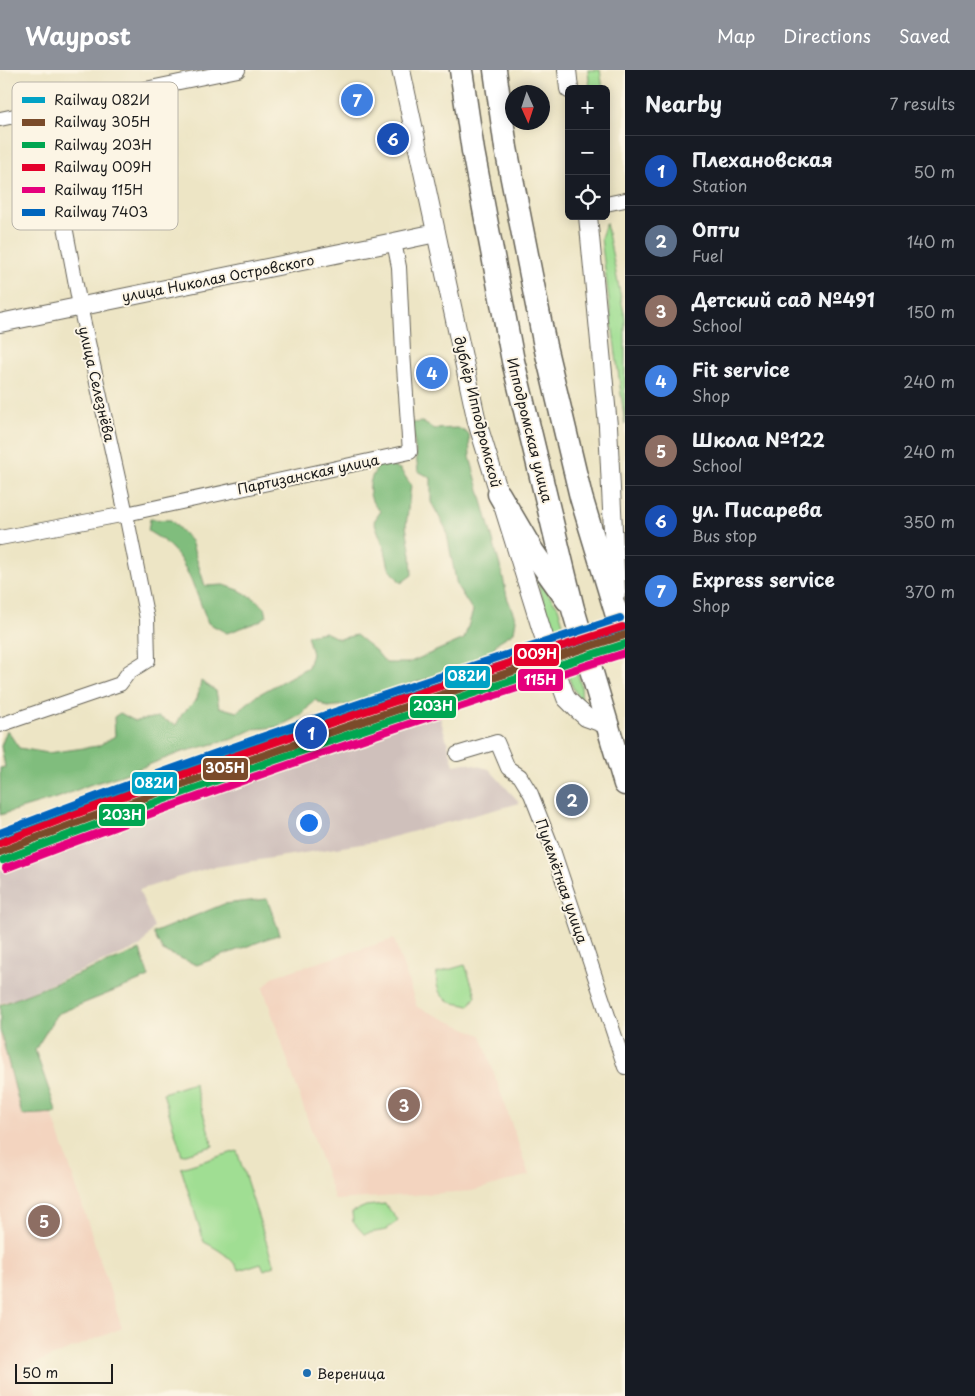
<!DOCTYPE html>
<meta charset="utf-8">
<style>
:root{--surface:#171b24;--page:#20242c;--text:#f1f3f6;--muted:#9ea1a6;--line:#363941;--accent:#8c9099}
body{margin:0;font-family:"Playpen Sans",sans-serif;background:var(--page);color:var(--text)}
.controls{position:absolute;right:15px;top:15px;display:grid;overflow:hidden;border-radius:8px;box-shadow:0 2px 12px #0003}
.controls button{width:45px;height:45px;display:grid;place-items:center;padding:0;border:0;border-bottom:1px solid var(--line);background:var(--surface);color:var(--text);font:25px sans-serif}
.compass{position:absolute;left:505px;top:15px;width:45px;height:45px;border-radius:50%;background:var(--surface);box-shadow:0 2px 12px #0003;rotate:177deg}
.scale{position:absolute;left:15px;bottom:12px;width:98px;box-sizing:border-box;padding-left:5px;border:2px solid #1c1c1c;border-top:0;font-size:14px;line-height:18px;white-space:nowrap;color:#1c1c1c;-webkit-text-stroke:4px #fcf5e5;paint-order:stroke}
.you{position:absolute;left:308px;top:752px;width:18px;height:18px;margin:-12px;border:4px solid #fff;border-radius:50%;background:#1a73e8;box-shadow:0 0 0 8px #1a73e833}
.badge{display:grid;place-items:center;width:32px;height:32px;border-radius:50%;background:var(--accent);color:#fff;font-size:16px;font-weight:700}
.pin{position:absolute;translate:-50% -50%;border:2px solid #fff;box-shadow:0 1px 5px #0006}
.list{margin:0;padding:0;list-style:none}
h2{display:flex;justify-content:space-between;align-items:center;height:65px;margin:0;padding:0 20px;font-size:21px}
h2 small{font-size:16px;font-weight:400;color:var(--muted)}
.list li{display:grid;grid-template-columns:32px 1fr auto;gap:15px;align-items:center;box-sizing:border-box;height:70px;padding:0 20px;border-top:1px solid var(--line)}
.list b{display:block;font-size:19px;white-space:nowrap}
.list p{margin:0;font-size:16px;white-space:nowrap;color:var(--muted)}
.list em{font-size:16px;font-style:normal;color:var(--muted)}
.icon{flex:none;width:28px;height:28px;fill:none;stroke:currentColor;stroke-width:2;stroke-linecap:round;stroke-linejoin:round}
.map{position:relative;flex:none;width:625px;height:1326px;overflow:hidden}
header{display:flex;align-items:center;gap:30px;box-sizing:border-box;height:70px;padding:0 25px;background:var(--accent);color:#fff}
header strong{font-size:24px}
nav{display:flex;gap:28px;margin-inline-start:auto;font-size:18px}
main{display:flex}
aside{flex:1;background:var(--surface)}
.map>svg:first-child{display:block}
</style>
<header>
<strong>Waypost</strong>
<nav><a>Map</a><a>Directions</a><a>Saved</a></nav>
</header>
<main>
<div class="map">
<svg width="625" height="1326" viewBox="0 0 625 1326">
<rect width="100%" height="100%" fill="#fcf5e5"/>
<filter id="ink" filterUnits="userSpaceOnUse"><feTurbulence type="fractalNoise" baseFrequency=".02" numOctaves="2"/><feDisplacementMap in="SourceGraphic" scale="10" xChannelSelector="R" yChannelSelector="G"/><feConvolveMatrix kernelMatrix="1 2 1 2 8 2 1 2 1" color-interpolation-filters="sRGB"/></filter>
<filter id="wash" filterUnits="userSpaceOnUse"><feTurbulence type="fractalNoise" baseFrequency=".0096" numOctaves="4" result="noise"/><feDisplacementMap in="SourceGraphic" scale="20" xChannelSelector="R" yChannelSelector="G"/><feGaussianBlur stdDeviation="1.12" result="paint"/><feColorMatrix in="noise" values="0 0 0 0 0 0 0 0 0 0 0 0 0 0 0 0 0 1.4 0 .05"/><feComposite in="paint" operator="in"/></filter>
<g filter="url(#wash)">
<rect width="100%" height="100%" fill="#ede5c5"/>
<g fill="#f3d4bf">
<path d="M394,869l23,68 64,28 48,140 -57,16 -137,9 -72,-212 11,-12z"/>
<path d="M12,929l50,144 60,185 -96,39 12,29h-38v-393z"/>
</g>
<path fill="#cfc0bb" d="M438,641l16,54 12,-2 23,6 31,34 -146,39 -166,26 -69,22 15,37 -13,19 -127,53 -14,4v-132l18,-10 98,-43z"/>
<g fill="#a0de93" stroke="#5e7d58">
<path d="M588,0h12l3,19h-13z"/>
<path d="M606,153l19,95v107l-24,-187z"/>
<path d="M536,508l22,29 23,78 1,19 -11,-20z"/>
<path d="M465,895l11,31 -7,10c-6,-2 -15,-2 -20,-5 -11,-5 -14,-18 -12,-28z"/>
<path d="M194,1013l19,63 -31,9 -19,-62z"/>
<path d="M237,1081l37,115 -10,4 -3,-7 -22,7c-8,-13 -21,-21 -35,-28l-23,-74z"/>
<path d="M385,1134l13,16 -12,10 -22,4 -11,-12 -1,-10 14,-6z"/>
</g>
<g fill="#80bd7d" stroke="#4e6c4c">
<path d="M422,352l12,7 24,-1 11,6 1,23 33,120 4,20 9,23 -2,12 -16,10 -12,18 -69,22 -61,22 -28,3 -13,-7 -14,15 -23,12 -24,2 -21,10 -51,13 -60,23 -33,10 -29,12 -60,18v-47l5,-1 -4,-21 6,-16 12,18 29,5 50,-7 17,-10 -1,-19 6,-4 15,8 23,-4 18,8 6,-11 15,-15 4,-18 15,10 3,16 18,5 19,-16 52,-29 4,-13 -5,-19 18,-3 14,7 17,-4 20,16 10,12h22l56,-24 9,-28 -16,-25 -11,-57 -15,-27v-24l-13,-7 -6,-48z"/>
<path d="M381,393l19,6 11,16 -5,41 5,29 1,20 -11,8 -12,-15 -4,-18 -11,-29 7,-10c-11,-6 -14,-22 -9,-34 2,-5 6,-10 9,-14z"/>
<path d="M150,449l21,1 20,21 14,45 19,-1 15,5 16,9 10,9 2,8 -9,6 -31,11 -19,-10c-9,-23 -22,-64 -41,-79 -5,-5 -13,-9 -19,-13z"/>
<path d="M267,829l13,35 -83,31 -34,-14 -10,-18 71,-29z"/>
<path d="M140,880l9,27 -92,37 -22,36 22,63 -35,2 -22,-85v-25z"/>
</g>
</g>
<g filter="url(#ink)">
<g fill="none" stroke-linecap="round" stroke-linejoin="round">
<defs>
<g id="minor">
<path d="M0,49l238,-49"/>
<path d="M606,134l19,-4"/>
<path d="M0,468l126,-24 284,-62 -7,-100 -4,-85 -5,-25"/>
<path d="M0,655l120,-41 9,-12 19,-12 -1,-41 -21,-105 -46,-208 -37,-197"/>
<path d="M457,684l40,-12 11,26 12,8 11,18 22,56 72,217"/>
</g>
<g id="tertiary">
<path d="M401,0l76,352 65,209 24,67 10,10 10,9 22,8"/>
<path d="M567,0l2,19"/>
<path d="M588,146l20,210 8,167"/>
<path d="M0,253l394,-81 42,-9"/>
</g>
<g id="trunk">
<path d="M461,0l12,81 40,210 60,248 52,175"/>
<path d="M495,0l11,78 39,198 36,151 44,145"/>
<path d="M499,424l34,58 34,48"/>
</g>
</defs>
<use href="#minor" stroke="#656257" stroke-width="16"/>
<use href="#tertiary" stroke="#656257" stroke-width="20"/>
<use href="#trunk" stroke="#656257" stroke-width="25"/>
<use href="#minor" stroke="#fff" stroke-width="14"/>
<use href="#tertiary" stroke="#fff" stroke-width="18"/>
<use href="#trunk" stroke="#fff" stroke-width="22"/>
<defs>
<path id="rail-1" d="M0,772c205,-82 415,-150 625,-215"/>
<path id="rail-2" d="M0,782c206,-80 415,-150 625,-217"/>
<path id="rail-3" d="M3,790c205,-80 413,-149 622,-216"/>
<path id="rail-4" d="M0,773c205,-80 413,-149 622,-216"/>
<path id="rail-5" d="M6,798c204,-79 411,-148 619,-215"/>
<path id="rail-6" d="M0,763c204,-79 411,-148 620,-215"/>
</defs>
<use href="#rail-1" stroke="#fcf5e5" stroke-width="11"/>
<use href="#rail-2" stroke="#fcf5e5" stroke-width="11"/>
<use href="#rail-3" stroke="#fcf5e5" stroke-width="11"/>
<use href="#rail-4" stroke="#fcf5e5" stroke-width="11"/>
<use href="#rail-5" stroke="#fcf5e5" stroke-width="11"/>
<use href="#rail-6" stroke="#fcf5e5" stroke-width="11"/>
<use href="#rail-1" stroke="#01a2c5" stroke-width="8"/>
<use href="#rail-2" stroke="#7a4b2a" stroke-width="8"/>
<use href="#rail-3" stroke="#00a651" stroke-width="8"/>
<use href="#rail-4" stroke="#e4002b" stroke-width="8"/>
<use href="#rail-5" stroke="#e5007d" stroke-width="8"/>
<use href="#rail-6" stroke="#0065bd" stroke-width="8"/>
</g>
</g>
<circle fill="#1f6fb2" stroke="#fcf5e5" stroke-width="2" cx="307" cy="1303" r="5"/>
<g text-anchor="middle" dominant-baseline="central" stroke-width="4" stroke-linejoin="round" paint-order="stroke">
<g font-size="14" fill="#1c1c1c" stroke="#fcf5e5">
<text transform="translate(218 208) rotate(-11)">улица Николая Островского</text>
<text transform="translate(97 314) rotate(77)">улица Селезнёва</text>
<text transform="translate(478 342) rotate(76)">дублёр Ипподромской</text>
<text transform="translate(530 360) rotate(76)">Ипподромская улица</text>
<text transform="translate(308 404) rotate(-12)">Партизанская улица</text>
<text transform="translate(562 811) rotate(71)">Пулемётная улица</text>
</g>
<g font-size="14" fill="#1c1c1c" stroke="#fcf5e5" text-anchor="start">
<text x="317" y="1303">Вереница</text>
</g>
</g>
<rect x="12" y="12" width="166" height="148" rx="8" fill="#fcf5e5" stroke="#b9b4a9" stroke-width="1"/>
<rect x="22" y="27" width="23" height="6" fill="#01a2c5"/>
<rect x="22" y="49" width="23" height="7" fill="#7a4b2a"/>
<rect x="22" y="72" width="23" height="6" fill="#00a651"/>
<rect x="22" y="94" width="23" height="7" fill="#e4002b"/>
<rect x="22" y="117" width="23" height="6" fill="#e5007d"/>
<rect x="22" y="139" width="23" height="7" fill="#0065bd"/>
<g font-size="14" fill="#1c1c1c">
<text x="54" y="35">Railway 082И</text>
<text x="54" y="57">Railway 305Н</text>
<text x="54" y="80">Railway 203Н</text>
<text x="54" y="102">Railway 009Н</text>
<text x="54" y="125">Railway 115Н</text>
<text x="54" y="147">Railway 7403</text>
</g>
<g stroke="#fcf5e5" stroke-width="2">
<rect x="513" y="573" width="47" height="24" rx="5" fill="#e4002b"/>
<rect x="444" y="595" width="47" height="24" rx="5" fill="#01a2c5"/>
<rect x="517" y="598" width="47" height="24" rx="5" fill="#e5007d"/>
<rect x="409" y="625" width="48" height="24" rx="5" fill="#00a651"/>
<rect x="202" y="687" width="47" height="24" rx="5" fill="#7a4b2a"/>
<rect x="131" y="701" width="47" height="24" rx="5" fill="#01a2c5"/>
<rect x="98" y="733" width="48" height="24" rx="5" fill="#00a651"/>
</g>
<g font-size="14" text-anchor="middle" font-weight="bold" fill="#fff">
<text x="537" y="589">009Н</text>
<text x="467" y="611">082И</text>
<text x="540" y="615">115Н</text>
<text x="433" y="641">203Н</text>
<text x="225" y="703">305Н</text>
<text x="154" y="718">082И</text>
<text x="122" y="750">203Н</text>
</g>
</svg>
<div class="controls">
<button>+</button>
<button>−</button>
<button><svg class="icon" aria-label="locate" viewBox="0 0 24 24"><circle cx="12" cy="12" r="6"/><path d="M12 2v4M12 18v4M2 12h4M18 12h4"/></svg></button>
</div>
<svg class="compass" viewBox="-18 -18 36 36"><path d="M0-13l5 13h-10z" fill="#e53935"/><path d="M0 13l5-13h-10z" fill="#9ea1a6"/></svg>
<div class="scale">50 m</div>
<div class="you"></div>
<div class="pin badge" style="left:311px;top:663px;background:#1a4fb4">1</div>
<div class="pin badge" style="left:572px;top:730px;background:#5c6f8a">2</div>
<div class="pin badge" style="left:404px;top:1035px;background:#8d6e63">3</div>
<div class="pin badge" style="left:432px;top:303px;background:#3f7fe0">4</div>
<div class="pin badge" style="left:44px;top:1151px;background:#8d6e63">5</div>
<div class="pin badge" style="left:393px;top:69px;background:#1a4fb4">6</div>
<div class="pin badge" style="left:357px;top:30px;background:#3f7fe0">7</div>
</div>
<aside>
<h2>Nearby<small>7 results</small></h2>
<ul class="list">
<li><span class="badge" style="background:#1a4fb4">1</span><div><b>Плехановская</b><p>Station</p></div><em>50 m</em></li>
<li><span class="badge" style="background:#5c6f8a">2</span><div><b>Опти</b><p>Fuel</p></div><em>140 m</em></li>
<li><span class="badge" style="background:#8d6e63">3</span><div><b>Детский сад №491</b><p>School</p></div><em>150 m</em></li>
<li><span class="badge" style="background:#3f7fe0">4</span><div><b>Fit service</b><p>Shop</p></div><em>240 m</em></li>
<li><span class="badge" style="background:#8d6e63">5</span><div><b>Школа №122</b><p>School</p></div><em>240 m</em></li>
<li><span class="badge" style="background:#1a4fb4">6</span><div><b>ул. Писарева</b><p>Bus stop</p></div><em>350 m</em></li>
<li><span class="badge" style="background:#3f7fe0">7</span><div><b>Express service</b><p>Shop</p></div><em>370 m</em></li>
</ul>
</aside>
</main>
